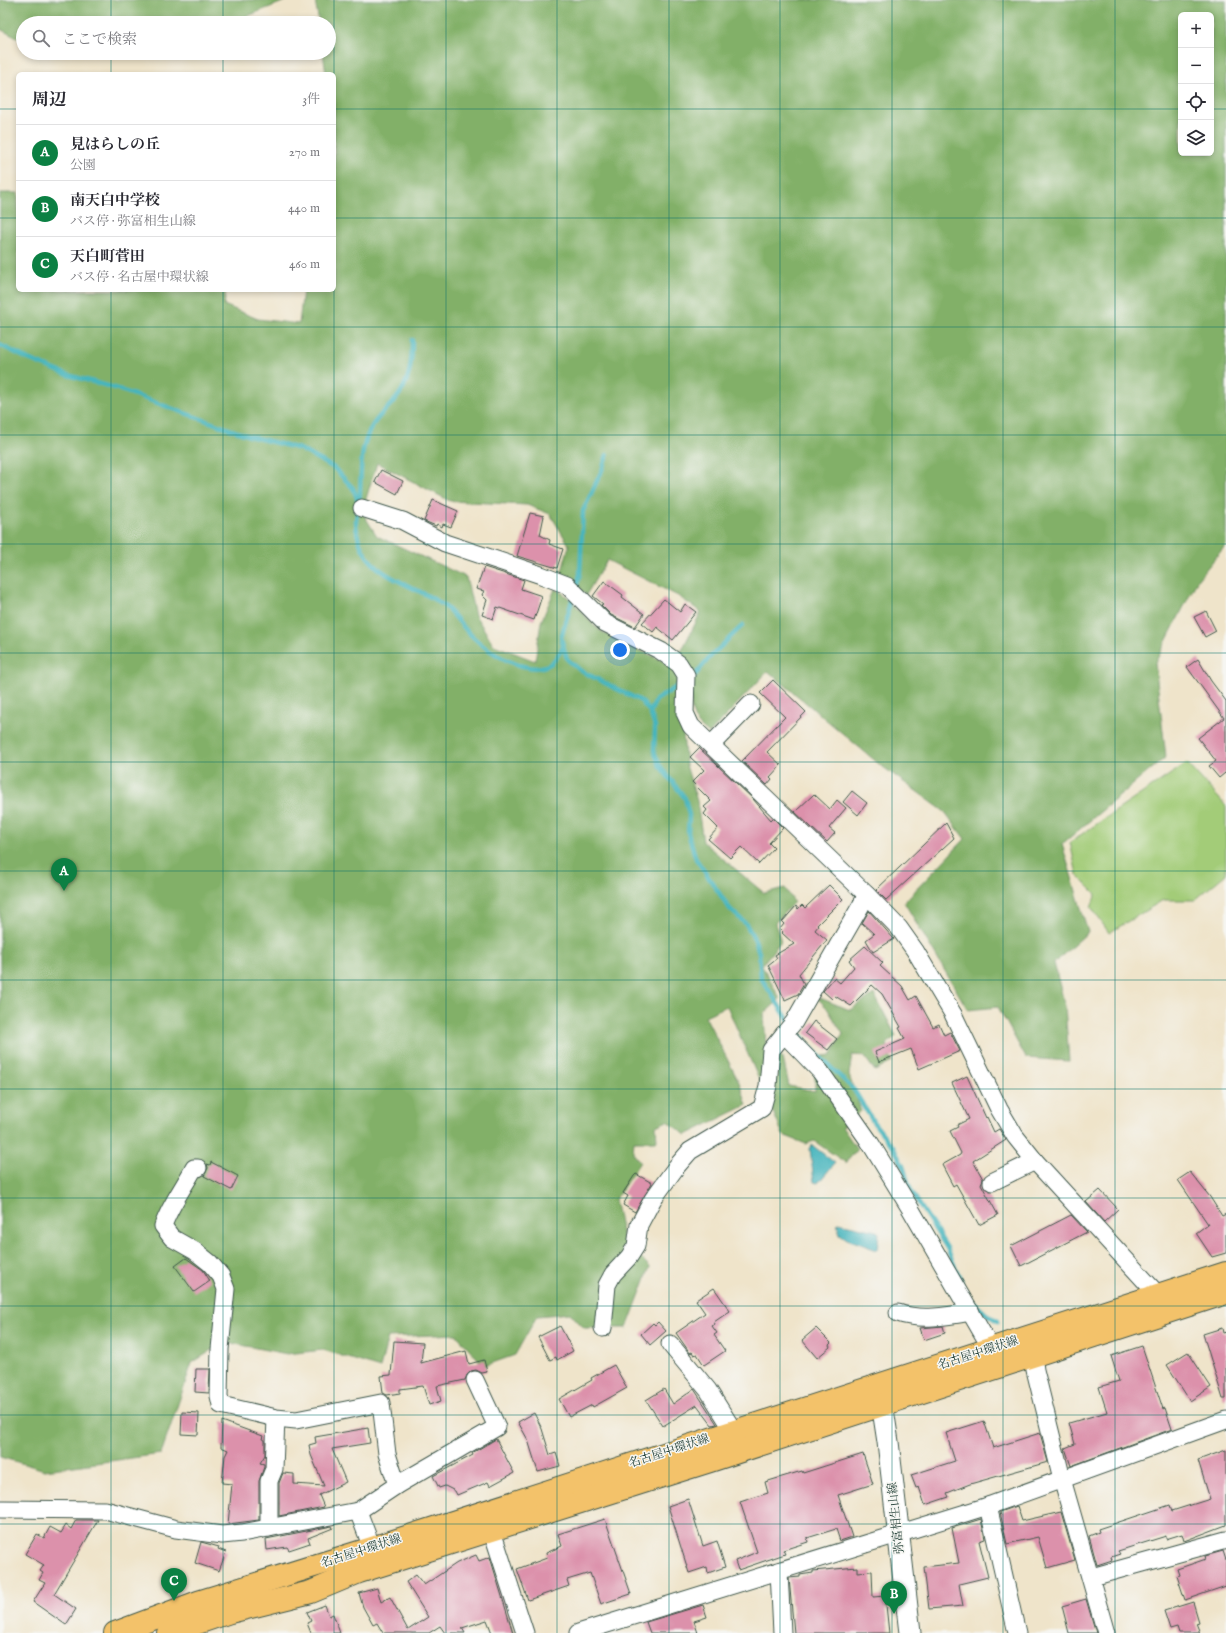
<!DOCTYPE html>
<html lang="ja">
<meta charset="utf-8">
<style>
:root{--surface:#fff;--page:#f2f2f3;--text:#2b2b33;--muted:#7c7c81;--line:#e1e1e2;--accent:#0b8043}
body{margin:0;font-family:"IM FELL English","Noto Serif JP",serif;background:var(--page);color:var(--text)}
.controls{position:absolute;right:12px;top:12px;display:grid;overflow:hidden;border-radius:6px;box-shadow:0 2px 6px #0003}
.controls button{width:36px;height:36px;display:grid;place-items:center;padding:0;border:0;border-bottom:1px solid var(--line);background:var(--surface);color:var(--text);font:20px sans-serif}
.you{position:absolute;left:620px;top:650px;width:14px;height:14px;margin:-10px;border:3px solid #fff;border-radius:50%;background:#1a73e8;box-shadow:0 0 0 6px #1a73e833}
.badge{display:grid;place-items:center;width:26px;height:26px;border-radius:50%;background:var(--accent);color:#fff;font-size:13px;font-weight:700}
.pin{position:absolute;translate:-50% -33px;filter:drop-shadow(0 1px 2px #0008)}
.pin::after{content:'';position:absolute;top:21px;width:14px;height:12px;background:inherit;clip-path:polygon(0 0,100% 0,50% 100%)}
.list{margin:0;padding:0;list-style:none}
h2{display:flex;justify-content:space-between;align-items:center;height:52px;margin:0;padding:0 16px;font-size:17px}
h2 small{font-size:13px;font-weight:400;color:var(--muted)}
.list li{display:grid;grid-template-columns:26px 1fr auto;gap:12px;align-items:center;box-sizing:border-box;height:56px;padding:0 16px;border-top:1px solid var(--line)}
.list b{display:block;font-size:15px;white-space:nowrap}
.list p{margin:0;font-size:13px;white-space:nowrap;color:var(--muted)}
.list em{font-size:13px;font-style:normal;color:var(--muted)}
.icon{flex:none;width:22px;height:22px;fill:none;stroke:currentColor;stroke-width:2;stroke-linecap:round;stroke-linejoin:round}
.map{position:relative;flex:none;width:1226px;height:1633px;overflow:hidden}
.search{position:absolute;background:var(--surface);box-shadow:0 2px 6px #0003;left:16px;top:16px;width:320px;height:44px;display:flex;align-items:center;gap:10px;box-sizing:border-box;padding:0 14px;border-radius:22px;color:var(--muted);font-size:15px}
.panel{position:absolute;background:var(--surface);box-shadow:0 2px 6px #0003;left:16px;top:72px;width:320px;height:220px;border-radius:6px}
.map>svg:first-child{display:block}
</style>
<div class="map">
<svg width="1226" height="1633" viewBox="0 0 1226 1633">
<rect width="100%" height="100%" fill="#f6f6f2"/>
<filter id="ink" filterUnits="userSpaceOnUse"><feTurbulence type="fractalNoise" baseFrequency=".025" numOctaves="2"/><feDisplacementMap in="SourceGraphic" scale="8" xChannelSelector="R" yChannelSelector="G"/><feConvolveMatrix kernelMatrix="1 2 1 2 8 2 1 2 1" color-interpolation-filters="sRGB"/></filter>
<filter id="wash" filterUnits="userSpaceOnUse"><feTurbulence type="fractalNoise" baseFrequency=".012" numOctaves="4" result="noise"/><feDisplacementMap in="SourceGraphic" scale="16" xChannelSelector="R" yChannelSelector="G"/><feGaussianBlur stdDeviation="0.9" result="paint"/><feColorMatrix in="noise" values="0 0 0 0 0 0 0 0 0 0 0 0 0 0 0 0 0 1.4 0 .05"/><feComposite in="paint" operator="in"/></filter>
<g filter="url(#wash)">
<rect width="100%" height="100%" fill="#efe4ca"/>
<path fill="#a3cc78" stroke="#618456" d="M1187,763l39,43v68l-31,26h-32l-54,33 -18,-26 5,-13 -19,-19 -7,-33z"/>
<g fill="#82b068" stroke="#50764e" fill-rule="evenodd">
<path d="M0,0h288l-58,23h-207v16h-4l-19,-10z"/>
<path d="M315,0h911v545l-28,34 -43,84 11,94 -104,87 26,88 -34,31 11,43 4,55 -43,-3 -28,-51 -30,3 -64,-108 61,-63 -20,-27 -66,-48 -111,-93 -59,63c-4,-4 -10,-8 -13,-13 -12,-21 4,-45 -15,-69l20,-40 -23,-16 -71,-36 -21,35 -25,-20 8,-30 -19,-31 -23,-9 -77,-4 -73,-38 -15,49 15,24 89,41 9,38 19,30 41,16 6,-39 14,-33c19,8 29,30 46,42 18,12 44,21 64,31l8,6 5,14 8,83 11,36 6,41 61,51 21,-5 9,14 -19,21 6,18 -19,24 18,34 -16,15 2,33 17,11 6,28 26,5v-34l16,-2 12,-21 -16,-26 -12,-12 35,14 24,-16 22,42 -10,9 6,17 -17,9 -11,-15 -12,-1 -3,20 12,36 -19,16 15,22 -11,14 -32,-22 -8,3 -23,-9 -56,-129 -22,10 34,66 8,23 -61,30 -19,-14 -11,5 1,15h-23l-1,12 7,9 -25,38 9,41 26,26 -23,61h-43l-14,-15 -33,3 -22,39 -31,11 -28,-32 -68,3 -8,31 -57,-18 -36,4 -62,-12 -33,21 -31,91 -116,16 -45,-13v-1264h18v97h208l-2,15 34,14 41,5 4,-34h31v-216h-8l-3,-21h6v-30h-10zM1181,15h30v138h-30z"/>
</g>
<g fill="#46b5bd" stroke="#327978">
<path d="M812,1145l23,18 -17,20 -4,-1 -4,-33z"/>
<path d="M839,1223l38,8 2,2 -2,17 -30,-11 -7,-5 -3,-10z"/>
</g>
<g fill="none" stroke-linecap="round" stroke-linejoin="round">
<g stroke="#46b5bd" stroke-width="4.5">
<path d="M412,340c0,22 -2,43 -17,60 -9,10 -19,17 -25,30 -12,23 -8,50 -11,74 -1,6 -3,13 -3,18 2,54 52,58 87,83 12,9 18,21 29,31 16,16 55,41 78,28 5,-3 10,-12 13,-17"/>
<path d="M0,345l28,14 40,16 47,13 134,48 51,13 34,19 19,20 5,13"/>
<path d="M576,588l4,-14 3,-63 19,-41 5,-15"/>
<path d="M573,597l-12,41 6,21 14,12 60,30 9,11 5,15 -1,24 6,15 25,32 4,17 -1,18 8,26 34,50 16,15 9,16 4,13 2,25 28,43"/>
<path d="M691,678l5,-4 13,-16 34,-33"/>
<path d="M650,712l6,-12 25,-16"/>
<path d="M798,1032l11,14 45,44 20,33 19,24 10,19 8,25 36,57 14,33"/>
<path d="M974,1303l12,11 12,7"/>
</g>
</g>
<g id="blocks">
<g fill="#dc91ab">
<path d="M381,470l22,11 -6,13 -22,-12z"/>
<path d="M433,500l25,11 -7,16 -8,-3 -1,3 -5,-3 -1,2 -12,-5z"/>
<path d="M530,513l14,3 -4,19 10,5 -1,4 14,5 -6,19 -40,-12z"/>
<path d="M484,567l40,13 -3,9 21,7 -8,24 -37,-13 -4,12 -11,-4 5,-15 -5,-5 2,-4 -8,-2z"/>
<path d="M604,581l19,14 -1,2 22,17 -9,13 -24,-12 -10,-10 2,-1 -10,-8z"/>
<path d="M664,599l16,13 5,-8 11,8 -23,28 -16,-13 -4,5 -11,-9z"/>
<path d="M1206,611l10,20 -11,6 -11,-20z"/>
<path d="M1198,659l13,22 15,20v73l-1,-1 -6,5 -10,-12 7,-5 -18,-23 26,-20 -37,-51z"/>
<path d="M773,680l33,32 -39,40 14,13 -11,12 2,2 -5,6 -25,-24 43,-44 -25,-24z"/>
<path d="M699,748l54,51 18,21 2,-2 10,10 -14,15 5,5 -15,16 -18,-17 -11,11 -22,-19 10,-11 -14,-14 3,-4 -3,-3 7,-6 -19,-19 12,-12 -14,-13z"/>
<path d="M852,791l15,12 -9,12 -15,-13z"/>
<path d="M814,794l16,15 7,-9 9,8 -17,20 6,5 -8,9 -32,-30z"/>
<path d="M946,823l8,15 -68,62 -10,-10z"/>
<path d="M829,885l14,14 -26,26 1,1 -3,4 12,10 -28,34 5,10 -6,10 -13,6 -17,-35 9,-7 -2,-3 19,-11 -12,-11 1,-1 -3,-3 4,-5 -2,-2 14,-16 2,3 4,-4 3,3z"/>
<path d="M869,911l25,28 -21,13 -7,-12 8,-6 -12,-11z"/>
<path d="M865,946l18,17 -3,3 22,20 8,14 6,-4 17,31 6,-3 5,11 6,-3 10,19 -41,18 -8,-20 -32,13 -4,-10 30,-13 -6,-11 2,-1 -19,-33 -10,-9 -21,21 -16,-10 -3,3 -9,-8 11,-13 6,5 14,-16 -5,-7z"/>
<path d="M814,1021l23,18 -9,11 -23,-17z"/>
<path d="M967,1076l19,42 1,-1 7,15 5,-3 7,11 -33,21 10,18 -2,5 17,31 -19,10 -23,-41 -3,2 -11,-21 18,-10 1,-2 -11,-22 8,-4 -1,-2 12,-6 -17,-36z"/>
<path d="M211,1162l27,14 -7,14 -27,-14 4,-8 -1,-4 3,1z"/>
<path d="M1190,1172l20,25 12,19 4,-2v39l-14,4 -16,-24 12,-9 -30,-44z"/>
<path d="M636,1174l16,9 -17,29 -12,-7 5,-9 -5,-3 11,-17z"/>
<path d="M1100,1190l18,19 -14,13 -18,-20z"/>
<path d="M1071,1215l16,17 -66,34 -10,-20z"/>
<path d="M186,1258l17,12 7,11 -16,11 -19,-26z"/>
<path d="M714,1288l16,23 -16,11 1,2 -3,2 5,7 -3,2 11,16 -21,14 -7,-11 -3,1 -2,-3 -2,1 -14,-20 29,-20 -9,-13z"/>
<path d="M658,1322l8,9 -16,14 -9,-11 12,-11 2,2z"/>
<path d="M560,1326l13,25 -16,9 -1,-3 -6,3 -12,-23z"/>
<path d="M943,1326l2,7 -21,7 -4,-12z"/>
<path d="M816,1328l15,15 -2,2 1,2 -13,11 -15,-18z"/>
<path d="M1222,1328l1,5 3,-1v67h-3l-20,-65z"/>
<path d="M394,1341l29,2 -2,20 45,-12 3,13 15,-4 3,12 -5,1 -6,-3 -5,1 -4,4 -2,5 -28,6 4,15 -12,4 -6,-19 -23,3v4l-13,2 -4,-2 -2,-17 10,-1z"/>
<path d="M1142,1346l21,63 2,-1 7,21 -101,37 -6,-18 10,-4 -6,-21 38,-11 -8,-25 20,-6 -8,-25z"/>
<path d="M1188,1352l23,35 -21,14 -23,-36z"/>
<path d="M614,1365l13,23 -34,19 -1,-2 -23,12 -10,-18 33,-19 -1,-2z"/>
<path d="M196,1369h14l-1,24 -14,-1z"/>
<path d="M664,1389l9,15 21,-15 23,35 -5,1 -15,-20 -34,21 -17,-26z"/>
<path d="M182,1412l17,1 -1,22 -17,-1z"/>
<path d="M534,1413l8,16 8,26 6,-2 4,13 -22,6 -10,-32 -10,-18z"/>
<path d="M222,1421l41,15 -1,3 3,1v15l-5,8 4,1v3l-5,14v39l-31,4 4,-40 -10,-1 3,-27 3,-6 -7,-3z"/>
<path d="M984,1421l9,27 47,-15 8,29 -78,22 -23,9 2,4 -24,8 -6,-18 -3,1 -5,-13 44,-14 -9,-28z"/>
<path d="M368,1428l2,15 -38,6 14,33 -27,13 5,12 -45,9v-33l4,-10 11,1v10l30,2 -13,-31 -2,-10 7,-2 -1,-6z"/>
<path d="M496,1439l18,34 -24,13 -2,-4 -31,13 -2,-4 -10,-5 -6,2 -6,-12 40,-21 -1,-2z"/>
<path d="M1226,1450v75l-42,16 -2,-7 -16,5v-3l-48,15 2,3 -9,3 1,3 -15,5 -8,-29 10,-4 -1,-3 72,-24 2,6 38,-12 -12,-39z"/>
<path d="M863,1454l10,30 -35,11 14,42 -12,4 -4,-12 -29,9 1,4 -25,8 2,4 -47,16 -3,-9 22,-9 -17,-50 28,-9 -3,-11 37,-11 1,2z"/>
<path d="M688,1499l15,47 14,-5 8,26 -17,6 -1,-6 -18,6 -21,-67z"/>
<path d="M1017,1506l5,15 39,-9 14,48 -28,8 -9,-31 -31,7 -7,-32z"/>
<path d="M605,1519l26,75 -30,10 -11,-31 -23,7 2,6 -41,14 -11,-31 30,-11 -1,-5 16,-7 -4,-12z"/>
<path d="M981,1519l4,20 -6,2 9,36 -29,7 4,22 -34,3 -5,-42 35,-4 -7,-35z"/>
<path d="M76,1520h22l-44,74 22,15 -10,16 -33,-23 12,-19 -6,-3 4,-7 -3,-2 4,-6 -19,-11 12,-20 7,4 6,-11 11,6 5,-8 5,4z"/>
<path d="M332,1526l1,2 -25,10 2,5 -21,7 -2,-3 -20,3 -1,-11z"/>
<path d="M201,1542l18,5 -1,2 8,3 -7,19 -24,-8z"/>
<path d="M1223,1551l3,9v26l-41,14 -8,-24 2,-1 -2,-6 29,-10 -1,-3z"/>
<path d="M476,1555l3,6 11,-4 23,76h-21l-5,-13 -25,8 3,5h-20l-5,-7 -11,7h-46l-6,-10 -4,2 -10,-18 -4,-14 18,-5 4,14 9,-5 18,33 20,-13 -22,-35 10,-7 8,10 33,-22z"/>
<path d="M857,1567v5l15,-1 1,26 12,-1 4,37h-95l-5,-55 11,-1v-2l13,-2v-2z"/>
<path d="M1086,1599l10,34h-27l-7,-27z"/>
<path d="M1193,1602l6,20 -3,1 4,10h-21l-2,-6 -7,2 -6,-18z"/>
<path d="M325,1605l4,11 4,-2 7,19h-29l-4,-10 4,-2 -4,-9z"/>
<path d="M703,1605l4,12 -13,4 4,12h-48l-4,-11z"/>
</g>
</g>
</g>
<g filter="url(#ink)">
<use href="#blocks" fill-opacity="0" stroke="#3e564a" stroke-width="1"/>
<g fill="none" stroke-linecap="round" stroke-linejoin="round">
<defs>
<g id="minor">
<path d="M362,508l41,13 42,22 96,32 26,10 38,38 56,28 18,13 7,11 -1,38 6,13 176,169 32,33 17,24 37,62 46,95 16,27 20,25 124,135"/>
<path d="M711,745l40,-41"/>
<path d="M867,895l-73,127 -10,12 36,37 49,70 41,67 81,140"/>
<path d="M198,1168h-4c-10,19 -24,37 -31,58l9,12 23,13 15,12 11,13 5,13 -6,60 -1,47 2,9 55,13 20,2 85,-17 6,51 10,31"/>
<path d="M992,1182l43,-21"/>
<path d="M898,1313c22,8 50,3 73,-1"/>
<path d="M603,1328l4,-43 6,-11 16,-17 7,-11 3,-21 14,-26 24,-33 13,-15 72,-43 6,-22 3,-36 13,-16"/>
<path d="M670,1344l38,46 25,40"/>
<path d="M1033,1355l2,15 27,109 44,154"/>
<path d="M988,1506l29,127"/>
<path d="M0,1509l105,1 71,19 46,6 20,-2 116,-22 14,37"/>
<path d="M358,1511l39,-26 100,-58 -22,-47"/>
<path d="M269,1528v-47l5,-12 2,-51"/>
<path d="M492,1531l33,102"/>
<path d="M779,1571l3,62"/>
<path d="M1092,1577l134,-37"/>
<path d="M578,1633l410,-127 238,-86"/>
</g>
<path id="tertiary" d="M882,1387v16l6,39 22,191"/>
<g id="primary">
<path d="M115,1633l83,-31 174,-54 854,-275"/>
<path d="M168,1633l62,-21 81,-20 48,-20 351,-111 516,-168"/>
</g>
</defs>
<use href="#minor" stroke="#3e564a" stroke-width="19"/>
<use href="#tertiary" stroke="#3e564a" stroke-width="23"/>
<use href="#primary" stroke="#3e564a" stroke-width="24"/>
<use href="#minor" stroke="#fff" stroke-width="17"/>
<use href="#tertiary" stroke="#fff" stroke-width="21"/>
<use href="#primary" stroke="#f3c26a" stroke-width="22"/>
</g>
</g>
<path fill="none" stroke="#0f766e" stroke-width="1" stroke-opacity="0.55" d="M111,0v23M223,0v23M334,0v1633M446,0v1633M557,0v1633M669,0v1633M780,0v1633M892,0v1633M1003,0v1633M1115,0v1633M111,53v21M223,53v21M0,109h18M334,109h847M1211,109h15M0,218h18M334,218h892M111,290v1343M223,290v1343M0,327h1226M0,435h1226M0,544h1226M0,653h1226M0,762h1226M0,871h1226M0,980h1226M0,1089h1226M0,1198h1226M0,1306h1226M0,1415h1226M0,1524h1226"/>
<g text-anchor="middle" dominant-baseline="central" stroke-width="3" stroke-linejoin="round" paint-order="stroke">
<g font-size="12" fill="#1f3d34" stroke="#f6f6f2">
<text transform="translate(978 1353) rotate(-18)">名古屋中環状線</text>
<text transform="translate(669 1451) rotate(-18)">名古屋中環状線</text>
<text transform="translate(896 1518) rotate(-96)">弥富相生山線</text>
<text transform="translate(361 1551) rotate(-18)">名古屋中環状線</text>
</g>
</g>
</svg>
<div class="controls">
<button>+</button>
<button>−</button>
<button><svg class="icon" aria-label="locate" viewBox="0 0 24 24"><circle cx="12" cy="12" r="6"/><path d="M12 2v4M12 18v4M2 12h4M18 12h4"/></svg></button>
<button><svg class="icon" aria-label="layers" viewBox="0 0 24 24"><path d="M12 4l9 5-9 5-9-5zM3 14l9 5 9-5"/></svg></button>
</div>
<div class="you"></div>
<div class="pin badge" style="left:64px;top:891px">A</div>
<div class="pin badge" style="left:894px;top:1614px">B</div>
<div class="pin badge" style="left:174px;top:1601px">C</div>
<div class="search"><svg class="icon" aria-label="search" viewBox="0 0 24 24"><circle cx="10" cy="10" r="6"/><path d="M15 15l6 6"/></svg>ここで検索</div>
<section class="panel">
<h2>周辺<small>3件</small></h2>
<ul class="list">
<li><span class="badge">A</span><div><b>見はらしの丘</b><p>公園</p></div><em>270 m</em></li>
<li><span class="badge">B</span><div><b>南天白中学校</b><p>バス停 · 弥富相生山線</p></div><em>440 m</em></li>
<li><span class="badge">C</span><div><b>天白町菅田</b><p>バス停 · 名古屋中環状線</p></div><em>460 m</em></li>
</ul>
</section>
</div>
